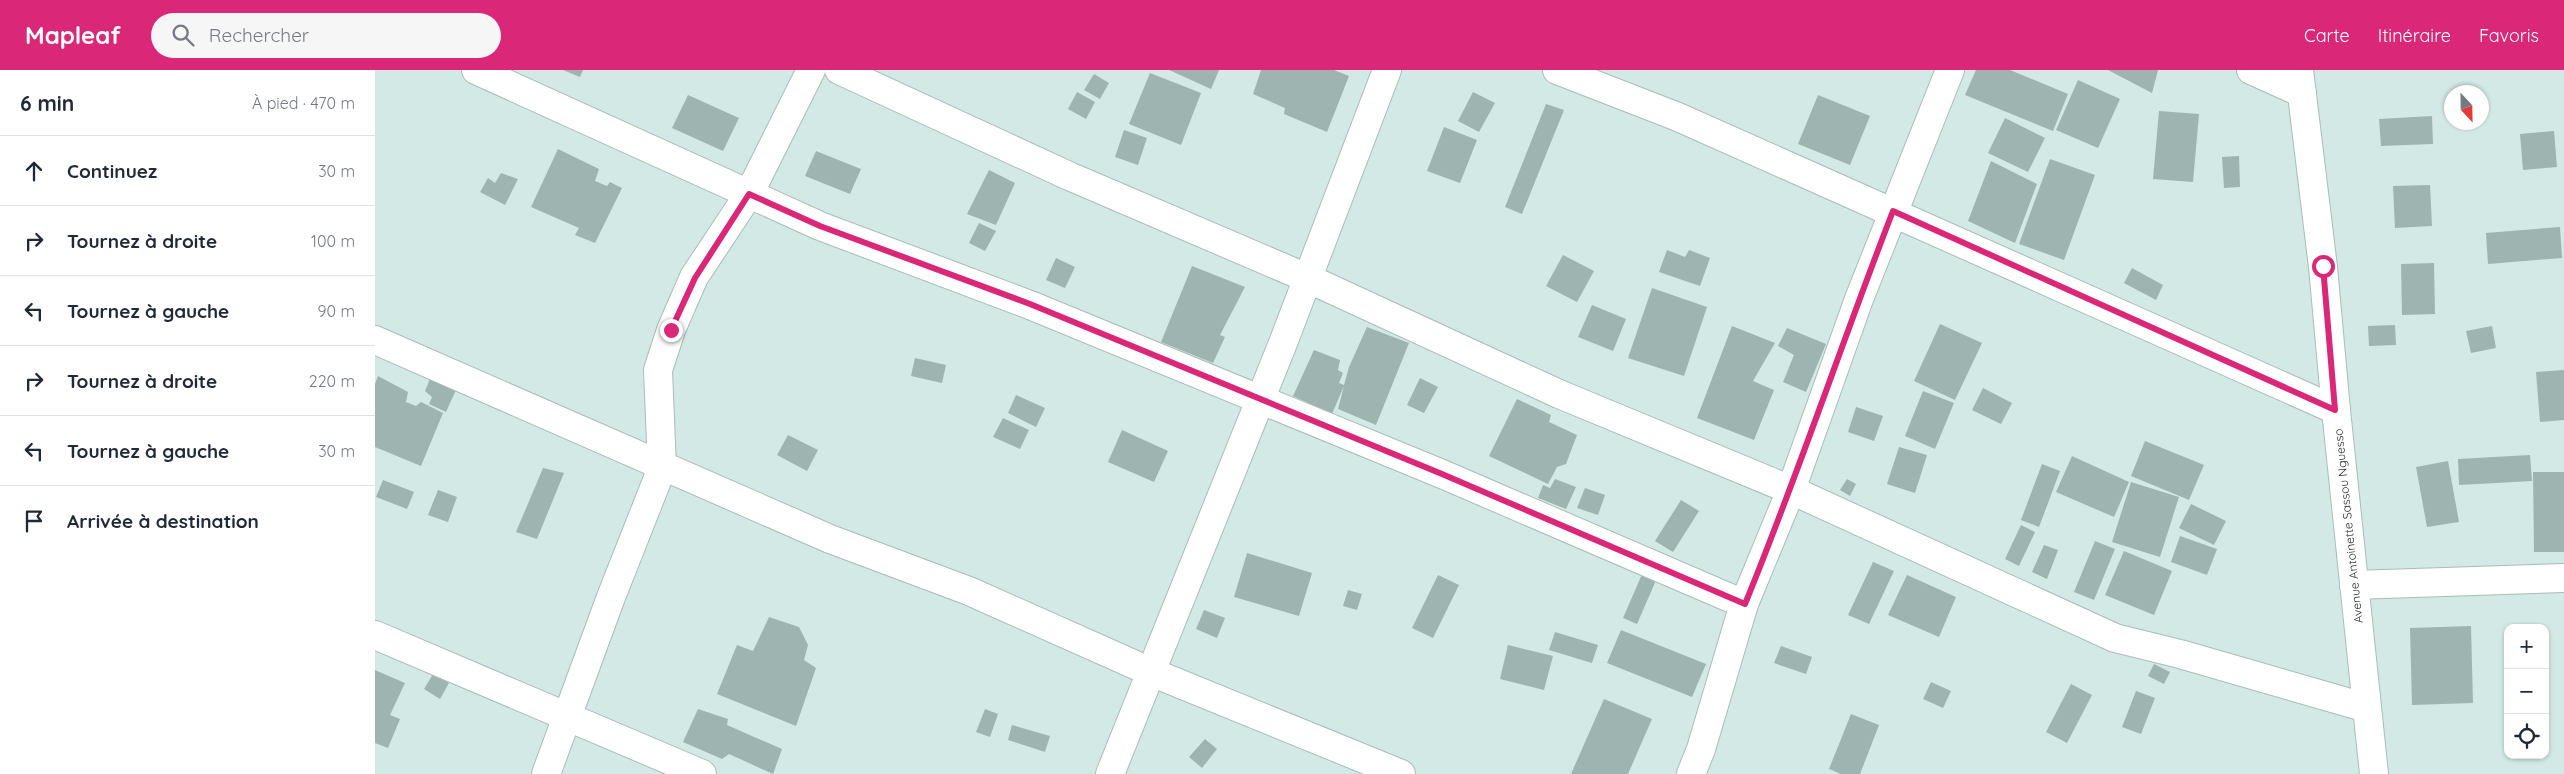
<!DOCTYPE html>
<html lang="fr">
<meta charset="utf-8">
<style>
:root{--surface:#fff;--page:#f6f6f7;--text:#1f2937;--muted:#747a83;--line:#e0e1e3;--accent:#db2777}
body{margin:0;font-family:Quicksand,sans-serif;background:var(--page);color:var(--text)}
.controls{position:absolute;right:15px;bottom:15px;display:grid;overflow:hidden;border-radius:10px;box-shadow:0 1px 4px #0004}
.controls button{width:45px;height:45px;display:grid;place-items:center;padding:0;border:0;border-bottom:1px solid var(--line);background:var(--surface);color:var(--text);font:25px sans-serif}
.compass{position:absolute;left:2069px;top:15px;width:45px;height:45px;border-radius:50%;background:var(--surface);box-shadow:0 1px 4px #0004;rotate:158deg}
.stop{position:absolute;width:15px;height:15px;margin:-11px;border:4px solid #db2777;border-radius:50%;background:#fff}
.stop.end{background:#db2777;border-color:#fff;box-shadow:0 1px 5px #0008}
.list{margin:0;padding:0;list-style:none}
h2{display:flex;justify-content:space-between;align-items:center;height:65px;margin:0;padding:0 20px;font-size:21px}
h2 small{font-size:16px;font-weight:400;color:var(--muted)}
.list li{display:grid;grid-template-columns:32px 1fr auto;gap:15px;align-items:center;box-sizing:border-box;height:70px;padding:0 20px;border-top:1px solid var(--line)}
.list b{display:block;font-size:19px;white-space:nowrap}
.list em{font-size:16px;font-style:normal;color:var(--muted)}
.icon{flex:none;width:28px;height:28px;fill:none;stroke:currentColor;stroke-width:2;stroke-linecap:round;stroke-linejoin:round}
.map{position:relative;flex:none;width:2189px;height:704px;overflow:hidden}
header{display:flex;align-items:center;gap:30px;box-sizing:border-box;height:70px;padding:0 25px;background:var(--accent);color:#fff}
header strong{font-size:24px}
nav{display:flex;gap:28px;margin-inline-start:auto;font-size:18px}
.search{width:350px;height:45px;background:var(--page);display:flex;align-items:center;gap:12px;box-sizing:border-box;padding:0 18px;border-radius:28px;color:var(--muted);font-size:19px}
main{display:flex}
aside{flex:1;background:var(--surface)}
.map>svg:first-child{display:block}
</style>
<header>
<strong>Mapleaf</strong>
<div class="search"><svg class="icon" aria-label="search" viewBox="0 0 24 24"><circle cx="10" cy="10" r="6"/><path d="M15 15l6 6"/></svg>Rechercher</div>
<nav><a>Carte</a><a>Itinéraire</a><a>Favoris</a></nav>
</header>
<main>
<aside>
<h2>6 min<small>À pied · 470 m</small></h2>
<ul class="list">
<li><svg class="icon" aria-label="ahead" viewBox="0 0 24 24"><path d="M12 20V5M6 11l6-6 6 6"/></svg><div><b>Continuez</b></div><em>30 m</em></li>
<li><svg class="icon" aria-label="right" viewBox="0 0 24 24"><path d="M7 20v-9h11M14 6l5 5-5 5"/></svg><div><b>Tournez à droite</b></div><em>100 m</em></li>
<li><svg class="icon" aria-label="left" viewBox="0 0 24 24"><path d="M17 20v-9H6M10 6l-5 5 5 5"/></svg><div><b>Tournez à gauche</b></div><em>90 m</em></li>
<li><svg class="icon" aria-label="right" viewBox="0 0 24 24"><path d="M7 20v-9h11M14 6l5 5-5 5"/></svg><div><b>Tournez à droite</b></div><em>220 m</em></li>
<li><svg class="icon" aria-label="left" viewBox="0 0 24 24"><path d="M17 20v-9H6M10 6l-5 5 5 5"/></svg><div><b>Tournez à gauche</b></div><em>30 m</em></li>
<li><svg class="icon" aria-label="arrive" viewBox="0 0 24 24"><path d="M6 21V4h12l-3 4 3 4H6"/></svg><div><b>Arrivée à destination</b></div></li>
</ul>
</aside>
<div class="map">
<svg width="2189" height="704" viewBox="0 0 2189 704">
<rect width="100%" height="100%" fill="#d3e9e6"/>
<g fill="#9eb4b0">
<path d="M188,0h20l-3,7z"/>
<path d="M794,0h50l-8,19z"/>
<path d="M886,0h73l15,6 -22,56 -43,-18 1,-6 -32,-14z"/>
<path d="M1601,0h34l58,24 -15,37 -88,-36z"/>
<path d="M1733,0h50l-6,23z"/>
<path d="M775,3l51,20 -20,52 -52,-21z"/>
<path d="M719,4l15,9 -9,16 -16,-9z"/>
<path d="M1703,10l42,19 -22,49 -42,-18z"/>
<path d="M702,22l18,10 -9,17 -18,-10z"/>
<path d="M1098,22l22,11 -16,29 -21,-11z"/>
<path d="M313,25l51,23 -16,33 -51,-23z"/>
<path d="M1443,25l52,21 -20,49 -52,-21z"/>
<path d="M1171,34l18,6 -42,104 -17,-7z"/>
<path d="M1784,41l40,3 -6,68 -40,-3z"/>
<path d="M2057,46l1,28 -52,2 -2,-27z"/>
<path d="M1630,48l40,20 -17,34 -40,-19z"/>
<path d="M1069,57l33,13 -17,43 -33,-12z"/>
<path d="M749,60l23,8 -9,27 -23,-8z"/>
<path d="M2179,61l3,36 -34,3 -3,-36z"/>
<path d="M183,79l41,20 -4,12 12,5 3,-4 12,6 -27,55 -20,-8 4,-7 -48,-21z"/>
<path d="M441,81l45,18 -11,25 -45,-18z"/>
<path d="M1864,86l1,31 -16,1 -2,-31z"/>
<path d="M1675,89l45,16 -31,85 -45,-16z"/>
<path d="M1616,91l46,23 -22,59 -47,-22z"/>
<path d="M614,100l26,13 -19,42 -29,-11z"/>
<path d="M126,103l17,6 -13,26 -25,-13 8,-14 7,5z"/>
<path d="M2055,115l2,41 -37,2 -2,-42z"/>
<path d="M604,153l17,8 -11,20 -16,-8z"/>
<path d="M2185,157l2,31 -74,6 -2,-31z"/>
<path d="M1292,180l18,7 4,-7 21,8 -10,28 -41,-14z"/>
<path d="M1188,185l31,16 -17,31 -31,-16z"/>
<path d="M681,188l19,9 -10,21 -19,-8z"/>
<path d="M2059,193l1,51 -33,1 -1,-51z"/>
<path d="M817,196l53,21 -25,48 5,2 -12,26 -52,-21z"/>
<path d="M1757,198l31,17 -7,15 -32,-17z"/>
<path d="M1277,218l55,19 -23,69 -56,-18z"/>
<path d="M1217,235l34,14 -13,32 -35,-14z"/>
<path d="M1565,254l42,19 -27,57 -41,-19z"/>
<path d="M2020,255l1,20 -27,1 -1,-20z"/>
<path d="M1357,256l43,17 -22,38 21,9 -20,50 -57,-22z"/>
<path d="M2117,256l4,22 -25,5 -5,-22z"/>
<path d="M992,257l42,16 -33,82 -38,-16 6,-23 -12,28 -39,-18 21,-46 26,10 -2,10 5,3 -4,10 5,2 5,-18z"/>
<path d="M1412,258l39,16 -20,48 -23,-10 11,-27 -16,-9z"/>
<path d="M540,288l31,7 -4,18 -31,-7z"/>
<path d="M59,299l26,12 -14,31 -17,-8 3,-7 -7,-6z"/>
<path d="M2189,300v50l-24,2 -4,-50z"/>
<path d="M3,306l30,16 -2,10 10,4 5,-4 22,11 -22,53 -46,-19v-63z"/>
<path d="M1045,308l18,9 -14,26 -17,-8z"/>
<path d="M1608,318l29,15 -11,21 -29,-14z"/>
<path d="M1548,321l31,12 -19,46 -30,-13z"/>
<path d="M641,325l29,13 -9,19 -28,-14z"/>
<path d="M1142,329l34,16 -2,7 28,13 -11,29 -9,3 -9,17 -59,-28z"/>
<path d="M1481,337l27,9 -9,25 -26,-9z"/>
<path d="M628,348l26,12 -9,19 -27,-12z"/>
<path d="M747,360l46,21 -14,31 -46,-20z"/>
<path d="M413,365l30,15 -11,21 -30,-16z"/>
<path d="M1770,371l59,24 -15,35 -58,-24z"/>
<path d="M1524,377l28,8 -12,38 -28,-9z"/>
<path d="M2155,385l2,26 -73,4 -1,-26z"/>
<path d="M1697,386l57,26 -15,35 -58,-25z"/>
<path d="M2073,391l11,61 -32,5 -11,-60z"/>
<path d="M1667,394l18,7 -21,56 -18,-7z"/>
<path d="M168,398l21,5 -27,66 -21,-7z"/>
<path d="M2158,402h31v80h-30z"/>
<path d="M1180,409l21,8 -10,22 -28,-11 5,-13 7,3z"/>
<path d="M1472,409l9,5 -6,12 -10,-6z"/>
<path d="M8,410l31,12 -7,17 -31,-12z"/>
<path d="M1756,412l48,15 -19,60 -48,-15z"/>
<path d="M1210,418l20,7 -7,20 -21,-7z"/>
<path d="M63,420l19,7 -9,25 -20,-7z"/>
<path d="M1306,430l18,11 -26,41 -18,-11z"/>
<path d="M1816,434l35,17 -12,24 -35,-17z"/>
<path d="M1646,455l14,7 -16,34 -14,-7z"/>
<path d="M1805,466l37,13 -10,26 -36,-13z"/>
<path d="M1720,471l20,8 -21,51 -20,-8z"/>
<path d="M1669,475l14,5 -11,29 -15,-7z"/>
<path d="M1749,481l48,20 -18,44 -49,-20z"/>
<path d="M872,483l65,20 -13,43 -65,-19z"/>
<path d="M1498,492l21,9 -25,53 -21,-9z"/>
<path d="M1268,502l14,6 -20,46 -14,-6z"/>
<path d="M1063,505l21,10 -26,53 -21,-10z"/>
<path d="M1532,505l49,22 -17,40 -51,-22z"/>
<path d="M973,520l14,4 -5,16 -14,-4z"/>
<path d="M829,540l21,8 -8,20 -21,-9z"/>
<path d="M394,547l30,10 9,18 -4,15 12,8 -20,58 -79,-32 20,-49 16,6z"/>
<path d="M2096,556l2,77 -61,2 -2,-77z"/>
<path d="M1246,560l85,34 -14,33 -85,-34z"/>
<path d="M1180,562l43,13 -6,18 -43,-13z"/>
<path d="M1133,575l45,11 -9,34 -44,-11z"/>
<path d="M1406,576l31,11 -6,17 -32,-11z"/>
<path d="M1779,594l16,8 -6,12 -16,-8z"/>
<path d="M0,600l30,13 -15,32 10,4 -12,29 -13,-5z"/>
<path d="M58,604l16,9 -9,16 -16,-10z"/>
<path d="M1556,612l20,9 -8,17 -20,-9z"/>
<path d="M1696,614l21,11 -25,48 -21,-11z"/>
<path d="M1761,621l19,7 -14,36 -19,-7z"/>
<path d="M1229,629l48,20 -24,55h-57z"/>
<path d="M323,639l30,10 -1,6 55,24 -9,25 -44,-20 -7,5 -39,-17z"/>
<path d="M610,639l13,5 -8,23 -14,-5z"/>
<path d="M1476,644l28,11 -19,49h-19l-12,-5z"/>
<path d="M637,655l38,11 -5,16 -37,-12z"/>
<path d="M830,669l12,10 -15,19 -13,-11z"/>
</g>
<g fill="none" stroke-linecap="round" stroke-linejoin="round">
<defs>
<g id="minor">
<path d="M101,0l344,156 210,79 412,169 302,130"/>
<path d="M464,0l230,106 238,102 252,116 232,96 324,148 65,16 187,54"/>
<path d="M1182,0l121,47 658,293"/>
<path d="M1876,0l51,23"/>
<path d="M1924,0l24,197 13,143 38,364"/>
<path d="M0,270l455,199 139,52 182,81 250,102"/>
<path d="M1979,515l210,-7"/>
<path d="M0,565l327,139"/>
<path d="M171,704l65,-177 51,-129 -4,-98 13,-40 23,-53 55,-83 62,-124"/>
<path d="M735,704l173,-431 104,-273"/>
<path d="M1316,704l10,-25 43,-145 47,-114 68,-191 91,-229"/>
</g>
</defs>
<use href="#minor" stroke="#a7bdb9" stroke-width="30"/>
<use href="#minor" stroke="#fff" stroke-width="28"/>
</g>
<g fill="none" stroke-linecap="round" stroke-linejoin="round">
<path stroke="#db2777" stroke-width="6" d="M296,260l24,-52 54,-84 71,32 210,78 412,170 303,130c53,-129 97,-262 148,-393l442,199 -12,-144"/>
</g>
<g text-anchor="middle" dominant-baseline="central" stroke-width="4" stroke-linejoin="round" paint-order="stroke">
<g font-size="12" fill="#252d2c" stroke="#fff">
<text transform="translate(1973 456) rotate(-96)">Avenue Antoinette Sassou Nguesso</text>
</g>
</g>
</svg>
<div class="controls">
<button>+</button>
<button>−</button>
<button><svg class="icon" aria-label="locate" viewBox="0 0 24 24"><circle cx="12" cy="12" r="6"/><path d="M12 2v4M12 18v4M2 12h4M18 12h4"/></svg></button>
</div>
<svg class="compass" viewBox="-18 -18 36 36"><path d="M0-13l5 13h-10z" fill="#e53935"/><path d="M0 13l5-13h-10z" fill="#747a83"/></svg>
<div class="stop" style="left:1948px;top:196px"></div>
<div class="stop end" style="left:296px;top:260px"></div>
</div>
</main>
